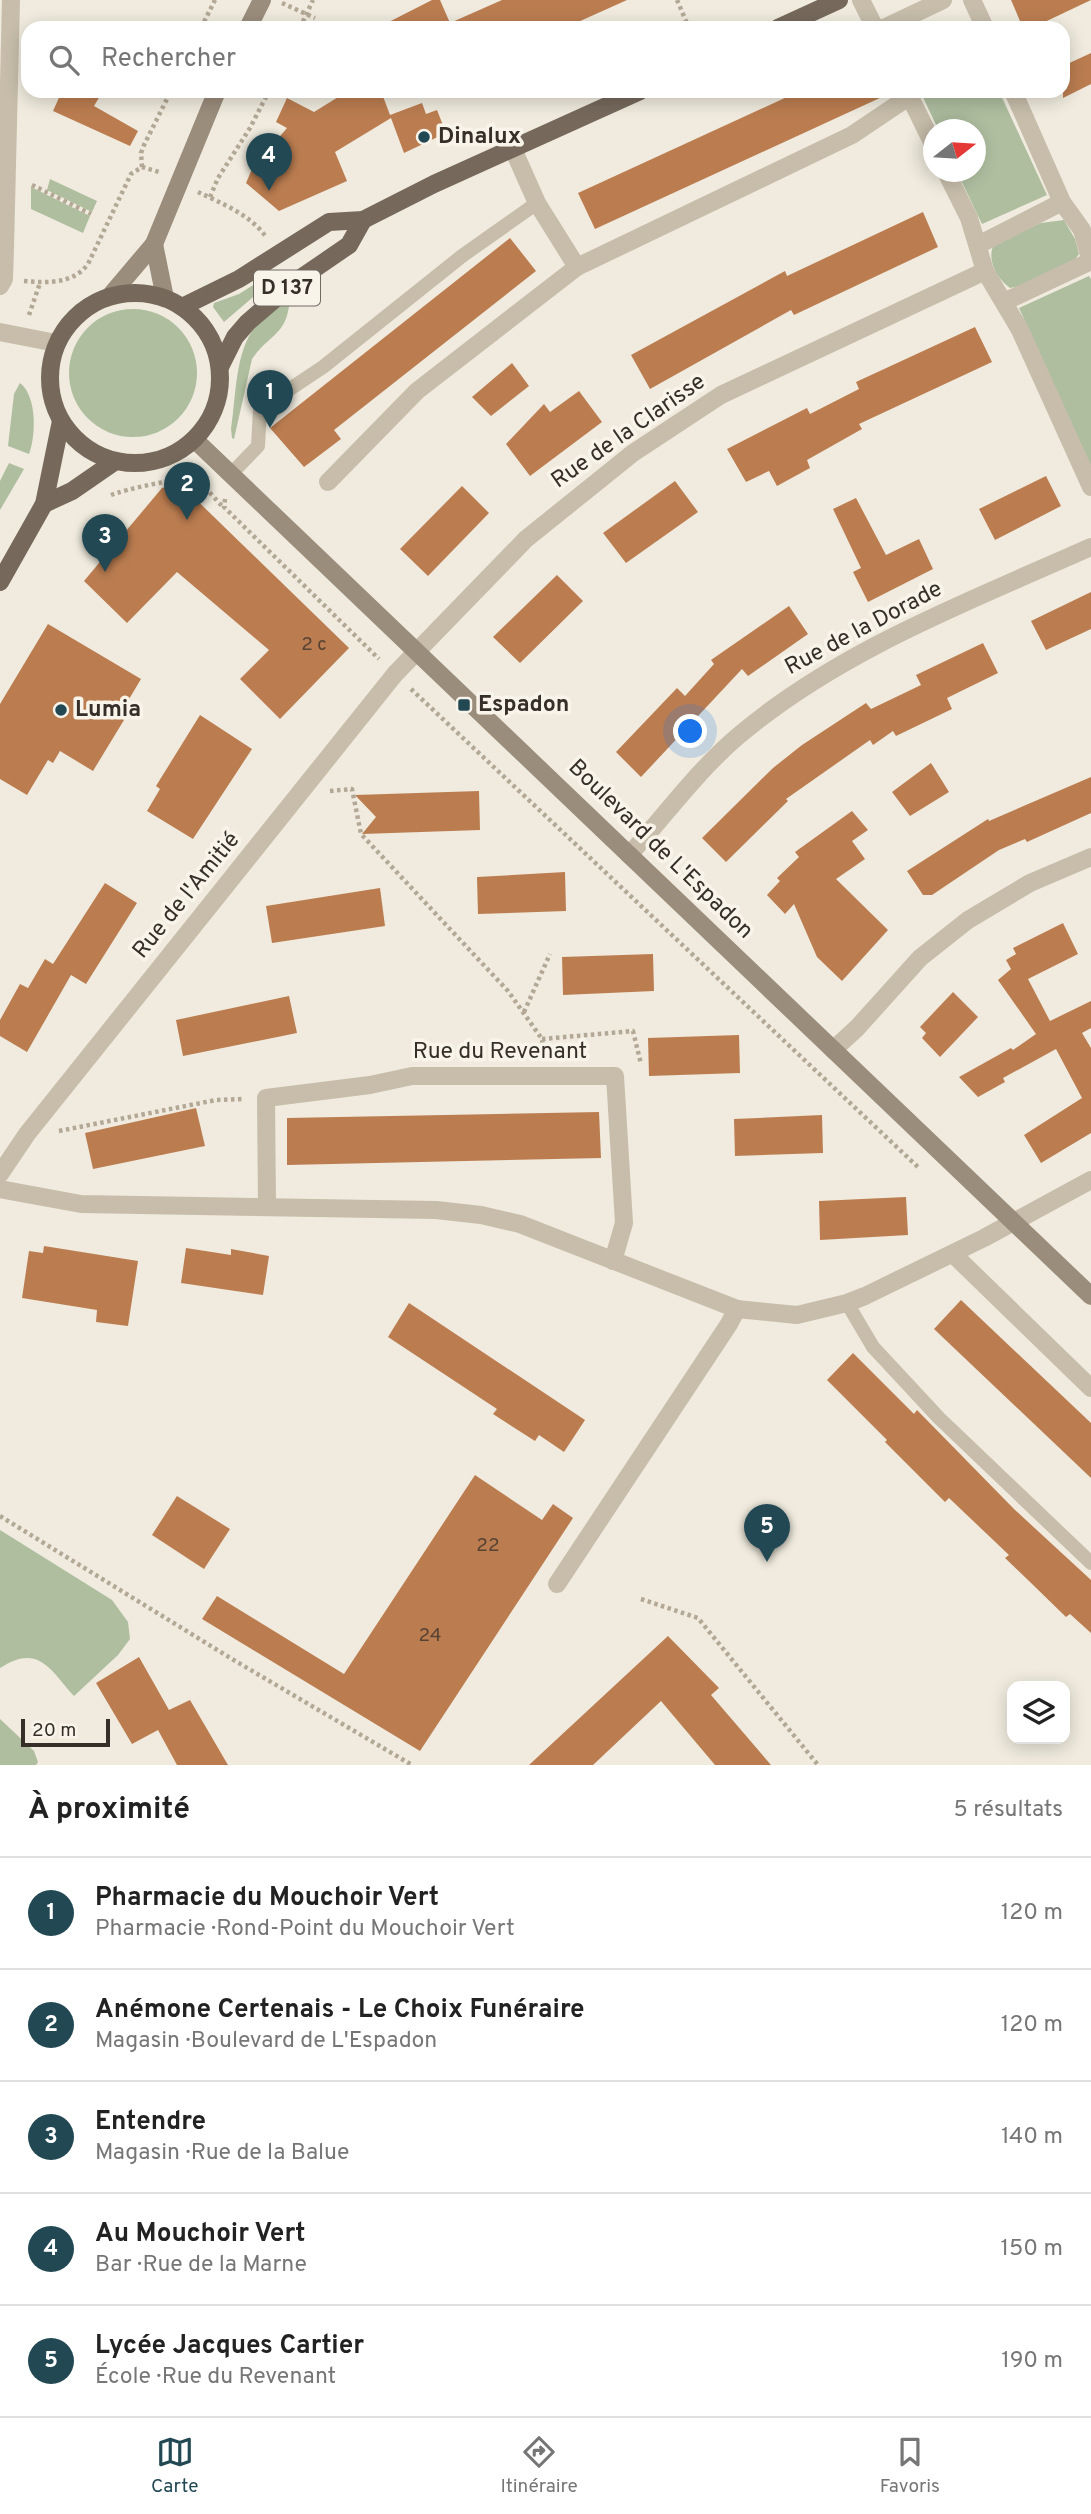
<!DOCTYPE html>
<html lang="fr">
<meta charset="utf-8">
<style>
:root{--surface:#fff;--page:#f6f6f6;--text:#222;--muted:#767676;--line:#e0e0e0;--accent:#224854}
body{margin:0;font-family:Overpass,sans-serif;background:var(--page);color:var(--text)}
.controls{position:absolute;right:21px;bottom:21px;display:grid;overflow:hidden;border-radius:14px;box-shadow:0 4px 18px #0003}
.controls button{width:63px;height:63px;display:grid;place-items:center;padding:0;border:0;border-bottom:2px solid var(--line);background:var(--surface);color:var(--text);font:35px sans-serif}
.compass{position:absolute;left:923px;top:119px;width:63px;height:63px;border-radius:50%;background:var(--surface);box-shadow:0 4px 18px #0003;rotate:73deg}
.scale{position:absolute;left:21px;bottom:18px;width:89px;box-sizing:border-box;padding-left:7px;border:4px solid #362f29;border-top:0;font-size:19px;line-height:24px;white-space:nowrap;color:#362f29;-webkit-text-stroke:5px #f8f4ea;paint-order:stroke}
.you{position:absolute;left:691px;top:732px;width:24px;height:24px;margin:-18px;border:5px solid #fff;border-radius:50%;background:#1a73e8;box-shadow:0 0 0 10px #1a73e833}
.badge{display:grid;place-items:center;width:46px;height:46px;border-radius:50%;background:var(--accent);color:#fff;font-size:23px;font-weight:700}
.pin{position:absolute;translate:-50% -58px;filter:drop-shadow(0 2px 4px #0008)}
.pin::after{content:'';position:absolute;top:37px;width:24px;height:21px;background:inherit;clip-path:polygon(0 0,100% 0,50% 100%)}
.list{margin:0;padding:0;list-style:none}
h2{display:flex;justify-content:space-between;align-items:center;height:91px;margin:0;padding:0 28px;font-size:30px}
h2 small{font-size:23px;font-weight:400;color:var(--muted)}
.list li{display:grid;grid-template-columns:46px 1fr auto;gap:21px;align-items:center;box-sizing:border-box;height:112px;padding:0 28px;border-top:2px solid var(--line)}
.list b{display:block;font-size:26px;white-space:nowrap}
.list p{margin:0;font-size:23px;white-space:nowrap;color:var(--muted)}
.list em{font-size:23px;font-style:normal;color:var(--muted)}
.icon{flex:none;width:38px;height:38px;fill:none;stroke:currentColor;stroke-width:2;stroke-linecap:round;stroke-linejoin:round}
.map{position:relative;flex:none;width:1091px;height:1765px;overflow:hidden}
.search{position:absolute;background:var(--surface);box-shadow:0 4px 18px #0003;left:21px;right:21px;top:21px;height:77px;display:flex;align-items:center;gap:18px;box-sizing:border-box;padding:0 24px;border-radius:21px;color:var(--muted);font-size:26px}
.sheet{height:651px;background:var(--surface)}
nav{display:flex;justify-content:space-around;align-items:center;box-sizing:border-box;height:98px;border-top:2px solid var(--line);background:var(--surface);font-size:19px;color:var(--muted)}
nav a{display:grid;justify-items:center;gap:4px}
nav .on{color:var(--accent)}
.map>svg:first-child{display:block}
</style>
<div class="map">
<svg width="1091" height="1765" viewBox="0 0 1091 1765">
<rect width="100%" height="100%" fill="#f0ebde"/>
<g fill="#aebe9f">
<path d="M920,91h79l48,104 -65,29 -25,-52h19v-42l-38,-1z"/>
<path d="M50,179l47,22 -5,11 -45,-22z"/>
<path d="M31,187l59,29 -7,17 -52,-24z"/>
<path d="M1064,220l11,19 4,15c-13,21 -46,30 -69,34 -13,-9 -24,-28 -16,-44l47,-21z"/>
<path d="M277,270l3,4 -56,48 -11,-15 1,-4 25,-9z"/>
<path d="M1089,276l2,3v187l-72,-158z"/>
<path d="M290,298c-3,38 -19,34 -38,61l-18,80 -2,-1 -1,-9c5,-32 4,-77 24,-102 9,-11 23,-20 35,-29z"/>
<circle cx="133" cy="373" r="64"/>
<path d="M20,383c17,13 16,52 9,71l-21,-8 6,-52z"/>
<path d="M9,463l15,6 -24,41v-29z"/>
<path d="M0,1530l112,70 16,22 2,17 -12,16 -44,41c-24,-27 -36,-53 -74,-28z"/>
<path d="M0,1719l34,32 4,11 -2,3h-36z"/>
</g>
<g fill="#bb7d50">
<path d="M432,0h8l10,23 52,-23h125l-49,22 2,6h-203z"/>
<path d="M1011,0h80l-59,28h-9z"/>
<path d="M1091,53v31l-28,14v-32z"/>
<path d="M62,91h41l-9,15 44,25 -8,15 -77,-35z"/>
<path d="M348,91h33l9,24 32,-12 4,11 11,-4 9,23 -42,20 -13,-35 -56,34 12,29 -68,30 -33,-28 6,-14 35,-41 -11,-6 11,-24 27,14z"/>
<path d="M800,91h95l-300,138 -17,-36z"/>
<path d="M923,212l15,35 -144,68 -3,-5 -141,79 -19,-34 154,-84 2,5z"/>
<path d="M510,238l26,33 -202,159 7,9 -37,28 -34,-39z"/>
<path d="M975,327l17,35 -133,62 3,5 -55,31 3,8 -33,18 -8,-15 -23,11 -19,-33 80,-41 3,6 49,-25 -3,-7z"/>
<path d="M512,363l17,23 -38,30 -19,-19z"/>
<path d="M579,391l23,31 -72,54 -24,-32 38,-40 6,8z"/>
<path d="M1046,476l15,30 -66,34 -16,-31z"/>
<path d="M675,481l23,31 -72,51 -23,-30z"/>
<path d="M179,483l170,165 -69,71 -40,-40 29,-29 -92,-78 -50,51 -43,-42 78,-93z"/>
<path d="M462,486l27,27 -61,63 -28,-27z"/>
<path d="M856,498l30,57 33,-16 14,30 -65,33 -15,-30 8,-4 -28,-59z"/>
<path d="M557,575l26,26 -63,62 -27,-26z"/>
<path d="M1091,592v37l-45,21 -15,-29z"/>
<path d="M789,606l19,28 -60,42 -6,-7 -101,108 -25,-25 61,-64 8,8 29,-32 -3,-4z"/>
<path d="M48,624l93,55 -22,37 5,4 -31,51 -33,-20 -7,12 -5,-3 -21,35 -27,-16v-75z"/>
<path d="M983,643l15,30 -51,25 5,11 -56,27 -3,-5 -20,14 -3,-5 -84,59 2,2 -62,61 -24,-24 71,-70 29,-23 64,-42 5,6 50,-24 -5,-10z"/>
<path d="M200,715l52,34 -59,90 -46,-28 13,-22 -4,-3z"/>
<path d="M931,763l18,29 -39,24 -18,-24z"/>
<path d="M1091,777v36l-64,29 -2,-3 -26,11 -67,45h-9l-16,-24 81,-52 1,2z"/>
<path d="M479,791l1,39 -118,4 14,-17 -21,-22z"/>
<path d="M852,811l16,19 -16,11 13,18 -29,20 52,51 -46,51 -25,-24 -23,-53 -9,10 -18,-19 13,-14 -3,-3 22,-21 -4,-5z"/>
<path d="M565,872l1,39 -88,3 -1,-37z"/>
<path d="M105,883l32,20 -51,81 -15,-9 -44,77 -27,-16v-16l20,-36 8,4 17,-29 8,5z"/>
<path d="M380,888l5,38 -113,17 -6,-37z"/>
<path d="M1063,923l15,31 -50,25 22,42 41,-20v27l-9,5 9,15v85l-50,30 -17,-28 58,-37 -26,-49 -53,29 2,4 -27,15 -19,-20 52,-29 2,2 23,-16 -38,-54 13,-11 -5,-9 10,-6 -3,-6z"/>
<path d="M653,954l1,37 -91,4 -1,-38z"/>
<path d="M953,992l25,25 -38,40 -18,-19 4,-5 -6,-6z"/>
<path d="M289,996l8,37 -114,23 -7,-36z"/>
<path d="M739,1035l1,38 -91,3 -1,-38z"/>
<path d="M196,1108l9,38 -112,23 -8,-36z"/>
<path d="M599,1112l2,46 -314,7v-47z"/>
<path d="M822,1115l1,38 -88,3 -1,-37z"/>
<path d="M906,1197l2,38 -88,5 -1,-39z"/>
<path d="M44,1246l94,15 -10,65 -32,-4 1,-12 -75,-12 7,-47 14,2z"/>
<path d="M186,1248l45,7v-6l38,7 -6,39 -82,-12z"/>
<path d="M961,1300l130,123v55l-157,-149z"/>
<path d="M409,1303l176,117 -21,32 -25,-17 -4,6 -42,-27 4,-5 -109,-72z"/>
<path d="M853,1353l61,61 3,-4 97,99 77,71v53l-21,-19 -4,3 -37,-36 -24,-23 4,-3 -60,-57 -4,4 -60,-60 2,-2 -60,-60z"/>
<path d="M475,1475l67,45 11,-16 20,14 -153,233 -218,-132 15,-23 127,78z"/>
<path d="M177,1496l53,33 -26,40 -52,-34z"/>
<path d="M668,1636l51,52 -8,7 60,70h-56l-54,-64 -68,64h-64z"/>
<path d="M139,1657l30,53 21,-10 38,65h-51l-19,-35 -26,14 -36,-61z"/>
</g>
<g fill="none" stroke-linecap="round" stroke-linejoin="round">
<g stroke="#b3a795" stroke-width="4.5" stroke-dasharray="3.5 3.5" stroke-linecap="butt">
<path d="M677,0l12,28"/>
<path d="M282,3l33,15"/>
<path d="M201,28l14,-28"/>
<path d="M300,28l13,-28"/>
<path d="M142,167l-1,-14 3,-8 27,-54"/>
<path d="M32,185l59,29"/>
<path d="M198,192c23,11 53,23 68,45"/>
<path d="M210,197l8,-19 32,-50 19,-37"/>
<path d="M24,281c24,2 49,3 64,-17l43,-90 11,-7 17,5"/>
<path d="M29,315l11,-32"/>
<path d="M111,495c12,-5 72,-19 83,-15 10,4 21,19 29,27"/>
<path d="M225,499l-1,8 155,152"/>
<path d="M411,689l508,479"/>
<path d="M330,791l22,-2 9,45 147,157 34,48 2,14"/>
<path d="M524,1012l26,-58"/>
<path d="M542,1039l91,-8 8,33"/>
<path d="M59,1131l157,-31 27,-1"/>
<path d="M0,1516l232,143 180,106"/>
<path d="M641,1599l57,19 120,147"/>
</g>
<g stroke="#c7bdaa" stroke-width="14">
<path d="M231,474l27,-28 2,-37 63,-42 139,-111 75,-53"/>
<path d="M847,1303l26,44 66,71 152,145"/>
</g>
<g stroke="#c7bdaa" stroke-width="18">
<path d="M861,0l14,28"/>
<path d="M972,0l13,28"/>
<path d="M884,28l59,-28"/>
<path d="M907,91l27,55"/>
<path d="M1013,91l49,111 20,28 9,32"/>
<path d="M513,149l24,54 40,64"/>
<path d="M946,172l23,46 16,53 35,59 71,157"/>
<path d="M978,245l84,-43"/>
<path d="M0,286l4,-7 1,-31 6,-248"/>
<path d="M1004,302l87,-41"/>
<path d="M0,332l56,11"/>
<path d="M328,482l89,-91 160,-124 275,-132 58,-39"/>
<path d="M629,855c36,-39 67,-83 108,-118 102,-87 233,-136 354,-190"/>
<path d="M833,1050l24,-22 63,-70 48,-38 62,-37 61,-26"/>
<path d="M0,1174l27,-40 368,-460 131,-135 107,-86 88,-58 264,-124"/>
<path d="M0,1189l81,15 355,6 45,5 39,9 217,85 60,6 50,-12 18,-7 119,-58 107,-58"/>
<path d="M267,1206l-1,-108 104,-13 42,-9h203l9,147 -11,38"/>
<path d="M953,1254l138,134"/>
<path d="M557,1584l172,-260 8,-15"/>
</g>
<g stroke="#9b8d7c" stroke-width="18">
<path d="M248,28l14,-28"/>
<path d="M154,244l11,54"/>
<path d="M110,296l44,-52 63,-153"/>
<path d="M195,440l896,856"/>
</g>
<g stroke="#76695c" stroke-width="18">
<path d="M778,28l61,-28"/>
<circle cx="135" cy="378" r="85"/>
<path d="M182,307l57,-28 90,-57 34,-2 71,-36 206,-93"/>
<path d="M220,367l15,-30 13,-15 47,-40 54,-37 14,-25"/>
<path d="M44,504l28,-13 42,-29"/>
<path d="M0,582l44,-78 17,-83"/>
</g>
</g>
<g fill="#224854" stroke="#f8f4ea" stroke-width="2.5">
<circle cx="424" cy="137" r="7"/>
<rect x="457" y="698" width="14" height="14" rx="3.5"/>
<circle cx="61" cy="710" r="7"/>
</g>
<g text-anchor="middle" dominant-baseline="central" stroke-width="7" stroke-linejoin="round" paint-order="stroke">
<g font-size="19" fill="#574233">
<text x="314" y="645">2 c</text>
<text x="488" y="1546">22</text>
<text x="430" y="1636">24</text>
</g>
<rect fill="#f8f4ea" stroke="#706a63" stroke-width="2" x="254" y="270.5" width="66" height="35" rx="5"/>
<g font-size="21" font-weight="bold" fill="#362f29">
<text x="287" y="288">D 137</text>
</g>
<g font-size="23" font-weight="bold" fill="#362f29" stroke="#f8f4ea" text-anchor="start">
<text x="438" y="137">Dinalux</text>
<text x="478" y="705">Espadon</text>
<text x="75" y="710">Lumia</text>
</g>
<g font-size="23" fill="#362f29" stroke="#f8f4ea">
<text transform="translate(629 432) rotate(-35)">Rue de la Clarisse</text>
<text transform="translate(864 629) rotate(-28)">Rue de la Dorade</text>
<text transform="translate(660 850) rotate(44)">Boulevard de L'Espadon</text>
<text transform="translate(187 896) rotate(-51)">Rue de l'Amitié</text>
<text x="500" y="1052">Rue du Revenant</text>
</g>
</g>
</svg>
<div class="controls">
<button><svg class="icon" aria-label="layers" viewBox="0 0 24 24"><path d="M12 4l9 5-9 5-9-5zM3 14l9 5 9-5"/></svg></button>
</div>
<svg class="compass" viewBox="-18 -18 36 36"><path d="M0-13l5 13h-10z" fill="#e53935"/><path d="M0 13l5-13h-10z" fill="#767676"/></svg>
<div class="scale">20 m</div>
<div class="you"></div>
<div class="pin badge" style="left:270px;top:428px">1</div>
<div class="pin badge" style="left:187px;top:520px">2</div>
<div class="pin badge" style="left:105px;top:572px">3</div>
<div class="pin badge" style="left:269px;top:191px">4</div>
<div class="pin badge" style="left:767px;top:1562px">5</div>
<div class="search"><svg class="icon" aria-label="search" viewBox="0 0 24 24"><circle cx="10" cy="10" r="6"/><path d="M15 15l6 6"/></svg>Rechercher</div>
</div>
<section class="sheet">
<h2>À proximité<small>5 résultats</small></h2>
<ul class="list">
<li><span class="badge">1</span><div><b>Pharmacie du Mouchoir Vert</b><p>Pharmacie · Rond-Point du Mouchoir Vert</p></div><em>120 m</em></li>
<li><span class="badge">2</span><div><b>Anémone Certenais - Le Choix Funéraire</b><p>Magasin · Boulevard de L'Espadon</p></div><em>120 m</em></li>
<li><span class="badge">3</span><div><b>Entendre</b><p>Magasin · Rue de la Balue</p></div><em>140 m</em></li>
<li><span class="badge">4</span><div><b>Au Mouchoir Vert</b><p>Bar · Rue de la Marne</p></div><em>150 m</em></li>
<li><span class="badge">5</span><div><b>Lycée Jacques Cartier</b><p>École · Rue du Revenant</p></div><em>190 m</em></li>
</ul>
</section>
<nav>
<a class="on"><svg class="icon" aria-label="map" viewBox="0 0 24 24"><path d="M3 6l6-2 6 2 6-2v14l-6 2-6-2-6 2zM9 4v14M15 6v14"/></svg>Carte</a>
<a><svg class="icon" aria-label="directions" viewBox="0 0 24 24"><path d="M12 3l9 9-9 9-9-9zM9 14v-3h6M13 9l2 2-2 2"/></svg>Itinéraire</a>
<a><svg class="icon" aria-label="saved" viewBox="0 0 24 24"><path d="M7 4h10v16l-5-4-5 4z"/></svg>Favoris</a>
</nav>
